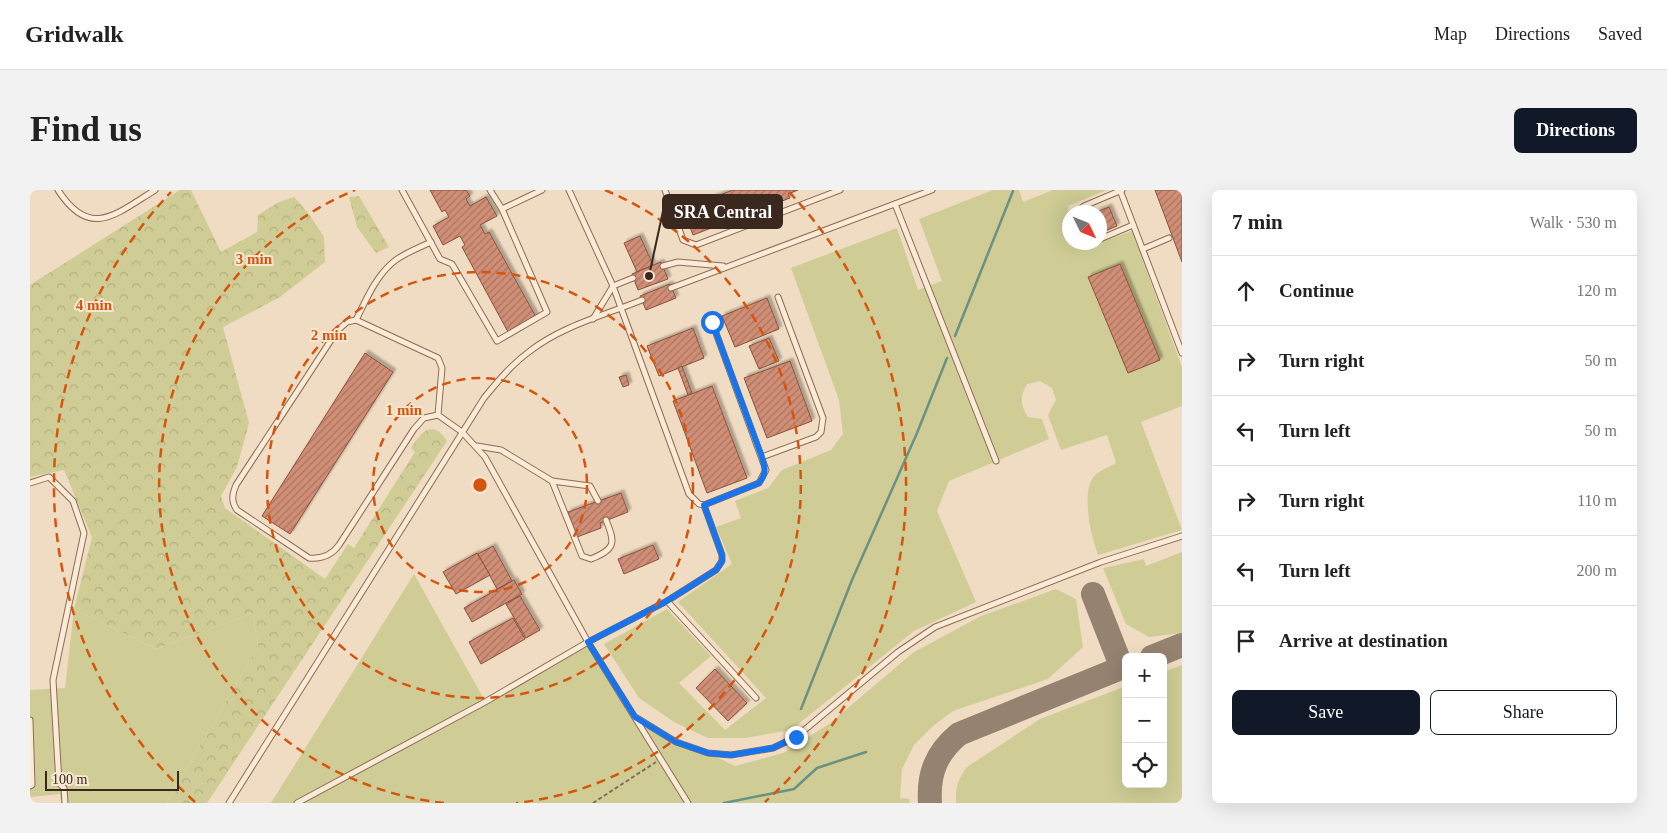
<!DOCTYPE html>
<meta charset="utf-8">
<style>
:root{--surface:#fff;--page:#f2f2f2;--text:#222;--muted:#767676;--line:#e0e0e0;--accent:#111827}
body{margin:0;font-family:Georgia,serif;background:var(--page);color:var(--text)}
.controls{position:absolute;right:15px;bottom:15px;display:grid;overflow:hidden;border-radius:8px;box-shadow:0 5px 20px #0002}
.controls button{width:45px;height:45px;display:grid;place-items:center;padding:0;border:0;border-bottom:1px solid var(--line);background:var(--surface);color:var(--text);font:25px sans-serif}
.compass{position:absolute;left:1032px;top:15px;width:45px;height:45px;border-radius:50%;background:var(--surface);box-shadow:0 5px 20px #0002;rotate:133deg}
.scale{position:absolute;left:15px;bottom:12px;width:134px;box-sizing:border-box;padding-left:5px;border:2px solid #3a271d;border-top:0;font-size:14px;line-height:18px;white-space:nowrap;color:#3a271d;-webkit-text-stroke:4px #f7e7d2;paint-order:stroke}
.stop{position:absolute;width:15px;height:15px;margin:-11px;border:4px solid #1a73e8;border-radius:50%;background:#fff}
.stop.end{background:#1a73e8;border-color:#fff;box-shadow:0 1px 5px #0008}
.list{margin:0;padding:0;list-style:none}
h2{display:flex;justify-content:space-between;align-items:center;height:65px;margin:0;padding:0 20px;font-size:21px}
h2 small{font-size:16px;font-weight:400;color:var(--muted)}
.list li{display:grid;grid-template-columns:32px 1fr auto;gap:15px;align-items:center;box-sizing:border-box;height:70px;padding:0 20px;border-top:1px solid var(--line)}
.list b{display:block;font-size:19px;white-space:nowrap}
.list em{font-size:16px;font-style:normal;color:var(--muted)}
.actions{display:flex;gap:10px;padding:15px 20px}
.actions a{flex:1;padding:11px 0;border:1px solid var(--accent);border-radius:8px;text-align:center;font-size:18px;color:var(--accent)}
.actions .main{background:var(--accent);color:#fff}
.icon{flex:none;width:28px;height:28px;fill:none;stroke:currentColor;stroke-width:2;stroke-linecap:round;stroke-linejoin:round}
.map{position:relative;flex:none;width:1152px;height:613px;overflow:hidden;border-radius:8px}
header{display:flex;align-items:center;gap:30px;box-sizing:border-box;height:70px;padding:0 25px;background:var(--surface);border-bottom:1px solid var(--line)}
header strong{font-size:24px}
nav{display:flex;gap:28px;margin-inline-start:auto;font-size:18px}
.intro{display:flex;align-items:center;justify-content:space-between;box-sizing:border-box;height:120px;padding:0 30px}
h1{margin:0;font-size:35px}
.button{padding:12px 22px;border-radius:8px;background:var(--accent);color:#fff;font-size:18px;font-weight:700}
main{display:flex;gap:30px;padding:0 30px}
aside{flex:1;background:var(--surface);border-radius:8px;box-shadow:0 5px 20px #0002}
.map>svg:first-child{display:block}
</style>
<header>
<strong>Gridwalk</strong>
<nav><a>Map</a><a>Directions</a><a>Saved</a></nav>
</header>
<div class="intro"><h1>Find us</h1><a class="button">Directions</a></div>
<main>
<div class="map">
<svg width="1152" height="613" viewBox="0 0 1152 613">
<defs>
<pattern id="forest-crowns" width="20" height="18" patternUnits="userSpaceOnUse" patternTransform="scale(1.25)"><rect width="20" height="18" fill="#cfcd95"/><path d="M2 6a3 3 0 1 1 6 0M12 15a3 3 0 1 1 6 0" fill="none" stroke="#b2b080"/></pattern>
<pattern id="building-hatch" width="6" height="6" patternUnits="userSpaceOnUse" patternTransform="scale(1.25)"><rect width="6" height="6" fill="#d08e76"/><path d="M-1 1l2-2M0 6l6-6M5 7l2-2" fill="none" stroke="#aa7460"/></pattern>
<filter id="shadow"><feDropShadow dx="3" dy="-3" stdDeviation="1" flood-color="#0004"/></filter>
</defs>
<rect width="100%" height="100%" fill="#f0dcc2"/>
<g fill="#cfcd95">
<path d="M963,0h26l4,12 30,-12h54l-39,16 2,36 10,1 2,5 50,-17 50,136v39l-41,16 41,108 -84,25c-7,-19 -18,-64 -3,-80 5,-5 15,-8 21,-12l-9,-28 -46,15 -13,-35 8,-15 -4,-12 -12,-7 -13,3c-7,13 -7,20 1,33l14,2 7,20 -100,42 -12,30 39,91 -62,29 -123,99 -46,8h-37l-34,-16 -35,-24 -35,-54 63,-35 44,47 -32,27 46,47 41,-32 -88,-96 54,-38 -16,-37 25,-9 -6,-17 33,-13 14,-18 49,-20 12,-16 -4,-34 -48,-132 106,-40 21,62 24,-9 -23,-62z"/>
<path d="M1152,362v81l-33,4 -23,-13 -23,-56 41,-9 2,7z"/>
<path d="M384,384l71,127 103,-59 47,75 41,25 32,11 27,13 48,-13 46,-29 85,-72 67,-36 75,-27 20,10 7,48 -35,32 -95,32 -20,15 -19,19 -12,24 -2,29 9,1 1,4h-639z"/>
<path d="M44,419l82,40 97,-36 5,34 -92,156h-105l-1,-9 -30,3v-107l35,-2z"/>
<path d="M1152,475v138h-226c-1,-15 2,-24 11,-36l73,-48 86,-33v98h37v-112z"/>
</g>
<g fill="url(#forest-crowns)">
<path d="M150,0h11l30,62 36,-20 1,-17 21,-13 15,-5 15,17 15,23 1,25 -45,35 -57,30 26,96 -12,44 -16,29 4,12 100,71 23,-35 6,4 61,-96 -4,-4c10,-16 21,-30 36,-7l-240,362h-41l92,-156 -5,-34 -97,36 -82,-40 18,-72 -28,-67 -34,7v-192z"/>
<path d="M329,6l30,51 -13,6 -19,-26 -8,-30z"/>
</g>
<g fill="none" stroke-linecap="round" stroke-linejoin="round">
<g stroke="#6b9182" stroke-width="2.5">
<path d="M925,146l58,-145"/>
<path d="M771,519l51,-129 65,-147 30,-75"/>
<path d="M694,613l70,-14 23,-21 49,-16"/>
</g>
<g stroke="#958270" stroke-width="24">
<path d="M1063,404l29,74"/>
<path d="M1122,467l30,-12"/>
<path d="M900,613c-2,-29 6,-50 29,-69l167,-68"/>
</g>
</g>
<g fill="url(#building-hatch)" stroke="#8b513d" filter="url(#shadow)">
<path d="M400,0h36l4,6 -4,3 4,7 16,-9 11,19 -17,9 5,9 4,-2 47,85 -28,15 -46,-85 3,-2 -5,-9 -17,9 -10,-19 16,-9 -4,-7 -3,2z"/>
<path d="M703,0h65l-10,4 2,4 -97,37 -10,-26z"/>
<path d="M1125,0h27v72z"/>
<path d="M1079,17l8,19 -17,7v-21h-4z"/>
<path d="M610,46l13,29 -16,7 -13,-29z"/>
<path d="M631,72l7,17 -30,11 -6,-16z"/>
<path d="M1090,74l40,96 -32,13 -40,-96z"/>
<path d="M640,94l6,14 -30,12 -6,-14z"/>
<path d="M737,108l12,31 -44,18 -13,-31z"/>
<path d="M663,138l11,30 -45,18 -12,-30z"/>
<path d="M739,148l10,23 -20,8 -10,-23z"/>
<path d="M335,163l28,19 -103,162 -28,-18z"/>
<path d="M760,171l22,60 -45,17 -23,-60z"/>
<path d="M652,176l10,27 -4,2 -10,-27z"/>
<path d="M596,185l3,10 -6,2 -4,-10z"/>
<path d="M682,196l35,92 -40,15 -34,-92z"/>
<path d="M591,303l7,19 -28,11 1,5 -24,9 -9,-25z"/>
<path d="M623,355l6,14 -35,15 -6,-15z"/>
<path d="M463,356l19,35 -15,8 -19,-35z"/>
<path d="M447,363l13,22 -34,19 -13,-22z"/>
<path d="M484,390l8,14 -50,28 -8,-14z"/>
<path d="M490,406l20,34 -14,8 -20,-34z"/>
<path d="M483,428l12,21 -44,25 -12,-22z"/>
<path d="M685,479l32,34 -19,18 -32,-33z"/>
</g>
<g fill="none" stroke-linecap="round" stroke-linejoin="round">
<defs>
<g id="service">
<path d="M28,0c32,50 58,24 97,0"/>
<path d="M372,0l38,69 12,5 45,77 50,-29 -45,-103 -12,-19"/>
<path d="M539,0l44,96 76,208 10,10 5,1 55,-22 7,-13 -54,-148"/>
<path d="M635,0l18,50 13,5 144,-55"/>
<path d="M1090,0l62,163"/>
<path d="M865,14l101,257"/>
<path d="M472,19l40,-19"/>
<path d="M1047,22l7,-6 38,-16"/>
<path d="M1070,49l33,-14"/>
<path d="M1113,59l26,-11"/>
<path d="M633,76l15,-4 45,4"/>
<path d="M641,98l261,-98"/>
<path d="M563,129l20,-33 20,-8"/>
<path d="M326,130c10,-20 19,-42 36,-57 10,-9 26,-15 39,-21"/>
<path d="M408,225l4,-47 -4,-10 -82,-38 -9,2 -10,9 -101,154c-4,10 -5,16 1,25l72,48c12,1 23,-3 30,-13l75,-116 10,-11 14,-3 24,17 23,25 103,185 100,161"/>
<path d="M447,256l24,4 51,31 38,5 8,15"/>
<path d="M732,267l54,-20 5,-5 2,-14 -45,-121"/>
<path d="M522,291l30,75 9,3c24,-10 25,-15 15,-39"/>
<path d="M0,293l19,-6 24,24 11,32 -31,147 6,103 5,5 1,15"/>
<path d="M637,411l89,97"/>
<path d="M607,528l39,24 32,11 23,2 42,-7 23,-11 102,-85 37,-25 166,-65 81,-26"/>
<path d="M0,530l2,65 -2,1"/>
<path d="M199,613l255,-405c14,-17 28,-34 46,-47 32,-25 75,-36 112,-51"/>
<path d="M267,613l188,-101 103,-60 79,-41 49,-31 6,-9v-6l-18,-50"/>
</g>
</defs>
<use href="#service" stroke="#8b6c58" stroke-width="7"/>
<path stroke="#8b6c58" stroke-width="2" stroke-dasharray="4 2.5" stroke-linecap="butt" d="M563,613l63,-41"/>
<use href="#service" stroke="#faead6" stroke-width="5"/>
</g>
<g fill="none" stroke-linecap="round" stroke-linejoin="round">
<path stroke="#1a73e8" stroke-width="6" d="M682,132l50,135c3,11 5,16 -3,26l-55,22 18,50v6l-6,9 -49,31 -79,41 47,75 41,25 32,11 23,2 42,-7 23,-11"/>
</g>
<g fill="none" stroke="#d7540e" stroke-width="2.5" stroke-dasharray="9 6">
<circle cx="450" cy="295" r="107"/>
<circle cx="450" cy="295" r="213"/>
<path d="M414 613A320 320 0 0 1 325 0M575 0A320 320 0 0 1 486 613"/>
<path d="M165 612A426 426 0 0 1 141 2M759 2A426 426 0 0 1 735 612"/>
</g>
<circle cx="450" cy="295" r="8" fill="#d7540e" stroke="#f7e7d2" stroke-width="2.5"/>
<g font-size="15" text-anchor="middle" font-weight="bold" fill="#d7540e" stroke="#f7e7d2" stroke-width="4" stroke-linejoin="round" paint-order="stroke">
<text x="224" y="74">3 min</text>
<text x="64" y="120">4 min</text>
<text x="299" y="150">2 min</text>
<text x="374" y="225">1 min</text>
</g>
<path fill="none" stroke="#3a271d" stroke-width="2" d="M619 86L633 21"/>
<circle fill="#3a271d" stroke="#f7e7d2" stroke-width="2" cx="619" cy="86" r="5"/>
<rect fill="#3a271d" stroke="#3a271d" stroke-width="2" x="633" y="5" width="119" height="33" rx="5"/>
<g font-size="18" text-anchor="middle" font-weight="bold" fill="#fff">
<text x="693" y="28">SRA Central</text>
</g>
</svg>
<div class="controls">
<button>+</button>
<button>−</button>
<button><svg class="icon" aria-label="locate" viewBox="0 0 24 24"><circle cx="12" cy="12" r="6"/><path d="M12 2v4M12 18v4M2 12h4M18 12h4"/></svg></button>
</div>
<svg class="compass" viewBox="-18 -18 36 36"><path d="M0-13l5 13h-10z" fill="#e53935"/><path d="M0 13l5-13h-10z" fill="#767676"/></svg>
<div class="scale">100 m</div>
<div class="stop" style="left:682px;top:132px"></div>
<div class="stop end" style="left:766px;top:547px"></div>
</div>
<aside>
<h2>7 min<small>Walk · 530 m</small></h2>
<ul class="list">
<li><svg class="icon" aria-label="ahead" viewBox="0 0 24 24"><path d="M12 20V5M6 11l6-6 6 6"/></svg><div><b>Continue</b></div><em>120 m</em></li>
<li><svg class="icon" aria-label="right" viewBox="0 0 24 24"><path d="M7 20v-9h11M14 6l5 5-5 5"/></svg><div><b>Turn right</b></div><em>50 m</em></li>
<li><svg class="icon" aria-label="left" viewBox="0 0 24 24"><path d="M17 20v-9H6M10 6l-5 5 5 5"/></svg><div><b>Turn left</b></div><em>50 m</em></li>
<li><svg class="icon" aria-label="right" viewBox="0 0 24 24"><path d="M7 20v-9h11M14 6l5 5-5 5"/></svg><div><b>Turn right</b></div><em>110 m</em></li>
<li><svg class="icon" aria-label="left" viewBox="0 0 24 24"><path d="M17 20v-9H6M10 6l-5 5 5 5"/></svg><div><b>Turn left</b></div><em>200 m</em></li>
<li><svg class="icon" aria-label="arrive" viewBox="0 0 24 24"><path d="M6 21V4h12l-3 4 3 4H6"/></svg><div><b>Arrive at destination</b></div></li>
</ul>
<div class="actions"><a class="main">Save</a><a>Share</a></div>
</aside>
</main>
